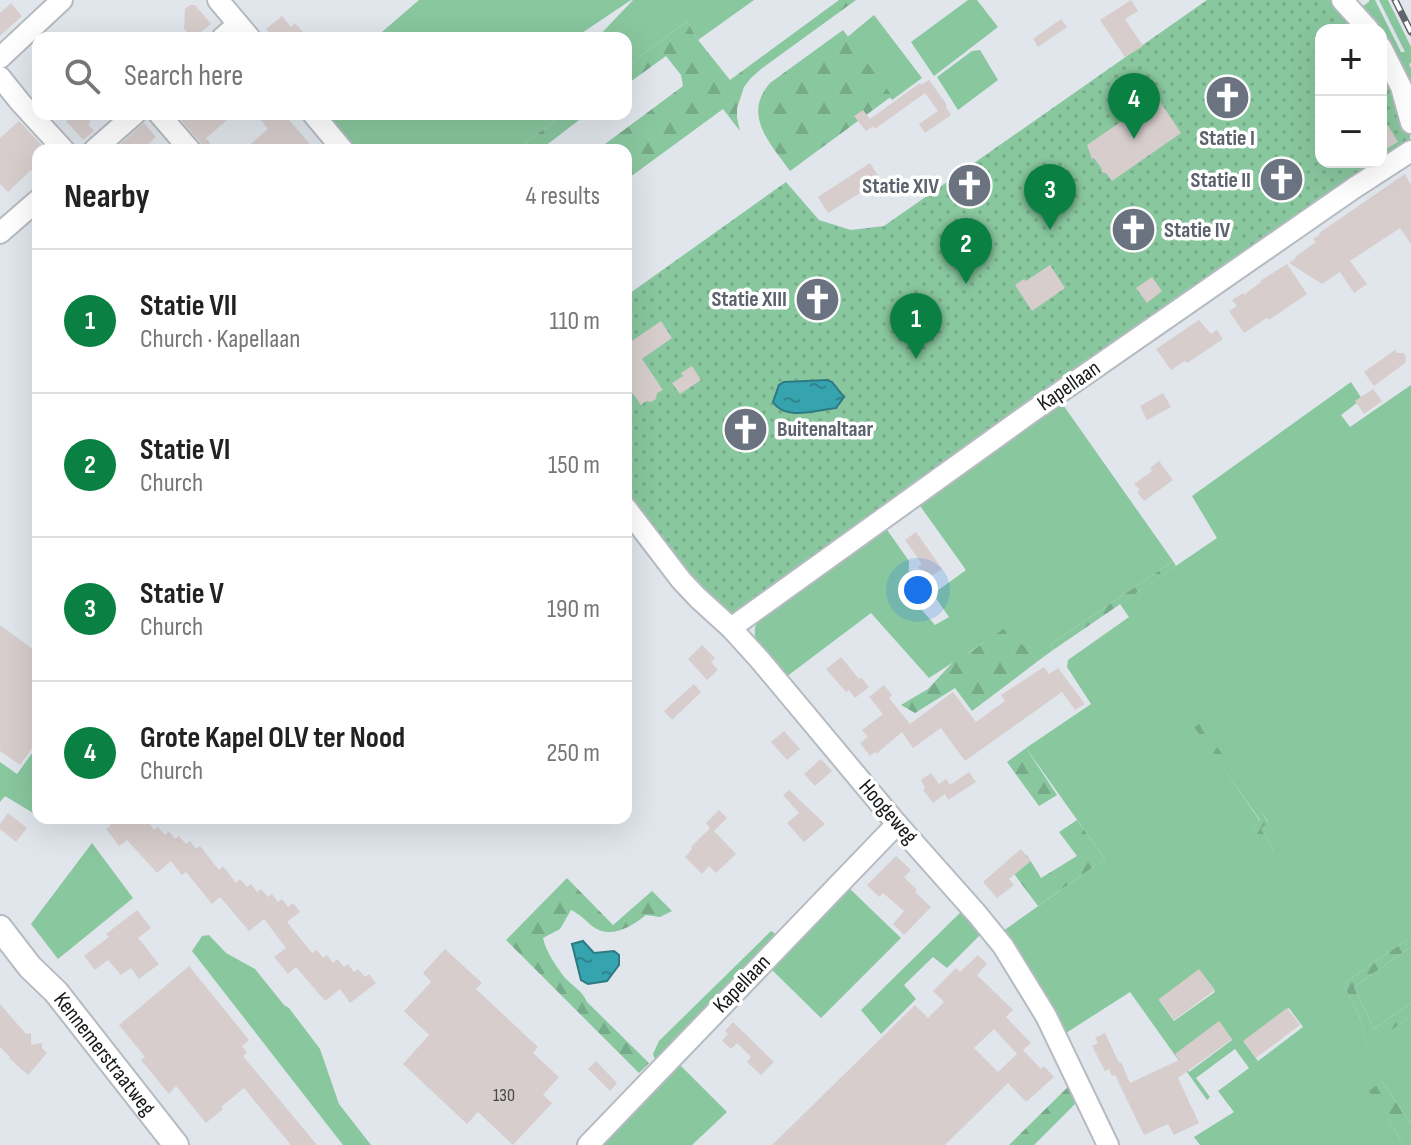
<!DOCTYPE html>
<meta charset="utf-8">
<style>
:root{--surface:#fff;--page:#f2f2f2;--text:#222;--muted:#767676;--line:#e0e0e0;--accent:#0b8043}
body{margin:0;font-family:"Sofia Sans Condensed",sans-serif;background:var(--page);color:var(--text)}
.controls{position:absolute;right:24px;top:24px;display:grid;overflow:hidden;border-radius:16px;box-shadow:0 8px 32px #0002}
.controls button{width:72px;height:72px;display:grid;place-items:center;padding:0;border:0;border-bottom:2px solid var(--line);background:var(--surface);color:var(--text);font:40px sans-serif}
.you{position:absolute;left:918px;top:590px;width:28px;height:28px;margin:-20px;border:6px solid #fff;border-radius:50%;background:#1a73e8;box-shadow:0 0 0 12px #1a73e833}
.badge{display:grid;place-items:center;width:52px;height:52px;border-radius:50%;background:var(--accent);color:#fff;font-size:26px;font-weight:700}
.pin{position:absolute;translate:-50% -66px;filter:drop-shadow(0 2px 4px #0008)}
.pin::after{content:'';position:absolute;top:42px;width:28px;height:24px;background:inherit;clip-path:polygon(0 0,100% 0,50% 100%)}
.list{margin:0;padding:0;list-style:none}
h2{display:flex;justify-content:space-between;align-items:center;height:104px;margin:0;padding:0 32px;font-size:34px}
h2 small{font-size:26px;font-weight:400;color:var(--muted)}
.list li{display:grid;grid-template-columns:52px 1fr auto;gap:24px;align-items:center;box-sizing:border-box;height:144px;padding:0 32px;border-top:2px solid var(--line)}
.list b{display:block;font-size:30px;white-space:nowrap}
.list p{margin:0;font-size:26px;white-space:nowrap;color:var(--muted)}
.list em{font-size:26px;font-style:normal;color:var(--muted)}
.icon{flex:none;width:44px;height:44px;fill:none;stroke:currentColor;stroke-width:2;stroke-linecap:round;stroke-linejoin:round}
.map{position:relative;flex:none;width:1411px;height:1145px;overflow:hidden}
.search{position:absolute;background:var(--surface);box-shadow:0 8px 32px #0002;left:32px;top:32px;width:600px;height:88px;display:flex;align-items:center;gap:20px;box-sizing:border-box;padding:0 28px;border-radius:16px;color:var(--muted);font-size:30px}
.panel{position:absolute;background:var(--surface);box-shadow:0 8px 32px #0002;left:32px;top:144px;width:600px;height:680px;border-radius:16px}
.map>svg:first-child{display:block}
</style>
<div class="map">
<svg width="1411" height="1145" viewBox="0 0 1411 1145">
<defs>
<pattern id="forest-firs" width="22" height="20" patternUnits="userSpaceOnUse" patternTransform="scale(2)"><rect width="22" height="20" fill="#89c79f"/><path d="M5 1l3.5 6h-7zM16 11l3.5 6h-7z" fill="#76aa88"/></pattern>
<pattern id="park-dots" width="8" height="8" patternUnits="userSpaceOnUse" patternTransform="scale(2)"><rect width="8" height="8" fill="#89c79f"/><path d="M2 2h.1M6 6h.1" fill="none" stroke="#76aa88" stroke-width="1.8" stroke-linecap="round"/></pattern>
<pattern id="water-ripples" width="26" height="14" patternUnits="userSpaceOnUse" patternTransform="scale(2)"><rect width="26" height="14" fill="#36a4ae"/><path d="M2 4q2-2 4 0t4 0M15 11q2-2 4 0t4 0" fill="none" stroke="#2d858d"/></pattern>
</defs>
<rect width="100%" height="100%" fill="#e0e6ec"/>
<g fill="#89c79f" fill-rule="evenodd">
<path d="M419,0h212l-52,35v3h-204z"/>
<path d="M633,0h121l-56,40 -11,-19 -61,46v-29h-29z"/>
<path d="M968,0h9l21,27 -64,49 -23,-34z"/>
<path d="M1369,0h6l26,52h4l-26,-52h9l23,47v16l-2,1 2,4v28l-11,-27 3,-2 -26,-46 -14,-15 6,-4z"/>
<path d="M874,15l48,63 -30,22 -47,-61z"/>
<path d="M980,50l18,30 -40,30 -21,-33 35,-26z"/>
<path d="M326,114h238l-48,36h-163z"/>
<path d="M1351,382l11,17 -21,16 9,12 61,-42v552l-68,47 16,31 9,31 43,-30v108l-29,-43 6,38 15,26h-203l-6,-8 40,-25 -16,-21 31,-23 -14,-19 -39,29 14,19 -3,3 -77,-108 -64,41 -46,-79 -17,-23 102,-72 -79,-111 65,-44 -24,-37 1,-7 61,-43 -9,-13 97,-66 -25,-42zM1195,727l73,94 -7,8 13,21 -5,6 -16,-27 7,-8zM1199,970l16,22 -41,29 -15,-21zM1289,1008l14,19 -45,34 -14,-19zM1220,1023l12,17 -43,32 -12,-17z"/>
<path d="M1061,402l112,159 -122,83 2,6 -15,11 -32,-33 -77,50 -58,-65 -85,64c-14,-16 -42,-37 -27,-58l126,-92 24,34 -1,33 27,31 14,-8 -16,-23 33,-24 -48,-67z"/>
<path d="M38,745v71l-33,-20 -5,6v-40l17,12z"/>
<path d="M92,843l41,55 -75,61 -27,-35z"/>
<path d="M850,889l51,49 -80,80 -51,-50z"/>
<path d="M965,908l20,22 -38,38 -14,-11 -29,28 12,14 -35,35 -20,-24z"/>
<path d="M209,935l17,18 29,16 29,36 5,3 31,41 19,55 32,41h-28l-151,-194 10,-15z"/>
<path d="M1411,947v56l-37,26 -20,-42z"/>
<path d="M676,1061l51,51 -35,33h-96z"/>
</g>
<g fill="url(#forest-firs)">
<path d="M839,0h17l-95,69 -10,9 -7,9 -7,21v10l3,13 -17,-22 -97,71v-30h-29l86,-64 -2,-11 -15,-19 -40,29v-18l61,-46 11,19 32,40z"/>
<path d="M843,30l49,66 -102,75c-20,-28 -48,-56 -20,-88z"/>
<path d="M564,114h23l-47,36h-24z"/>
<path d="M1173,561l3,5 -123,84 -2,-6z"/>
<path d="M1006,627l32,34 -66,50 -17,-23 -40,25 -14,-8 27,-16 27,-29 18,-10z"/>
<path d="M1201,723l67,99 -7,7 13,21 -5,7 -16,-28 7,-9 -66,-93z"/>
<path d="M1026,748l31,47 -18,11 -32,-44z"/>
<path d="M1077,820l28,39 -67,47 -29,-39 18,-12 14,23 36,-22 -18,-24z"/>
<path d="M567,878l46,47 39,-34 20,20 -12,6 -14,-2c-15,12 -36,25 -54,11 -8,-7 -11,-11 -21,-16l-11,19 -17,9c3,14 13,28 22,40 8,8 18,14 22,24l62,61 -10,10 -133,-133z"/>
<path d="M771,931l9,6 -123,127 -4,-10 6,-13z"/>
<path d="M1411,937v10l-57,40 20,42 37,-26v13l-43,31 -9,-32 -16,-31z"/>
<path d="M1382,1081l29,43v21h-8l-15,-26 -19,-28z"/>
<path d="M1073,1082l8,16 -47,47h-25z"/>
</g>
<path fill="url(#park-dots)" d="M1207,0h132l27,30h-45v132h60v-111l29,72v25l-681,473 -103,-118v-207l160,-114 33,38 32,10 33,-4z"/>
<g fill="url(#water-ripples)" stroke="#2d7a82" stroke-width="2">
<path d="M827,380l5,2 12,15 -8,11c-19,2 -51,13 -63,-6l6,-17 5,-3z"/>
<path d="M583,941l11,12 20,-2 5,4v10l-12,16 -19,3 -7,-4 -9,-36z"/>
</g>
<g fill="#d7cdcd" fill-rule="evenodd">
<path d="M1131,0l7,11 -13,8 18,27 -18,11 -25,-37z"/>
<path d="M11,3l11,13 -22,20v-23z"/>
<path d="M190,5h5l16,19 -17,14 -10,-9 1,-20z"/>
<path d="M282,16l9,11 4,-4 13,15h-34l-8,-9z"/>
<path d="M1061,19l6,8 -29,20 -5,-8z"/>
<path d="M929,80l18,25 -1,2 5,8 -26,18 -6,-9 19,-13 -13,-18 -50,36 -2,-3 -7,5 -12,-15 9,-6 7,9 50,-36 1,2z"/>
<path d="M1157,97l24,36 -69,48 -6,-8 -5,-1 1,-3 -8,-11 -2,1 -5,-14z"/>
<path d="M75,114h9l7,8 -3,2 6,7 -11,9 -17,-19z"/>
<path d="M176,114h58l-28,24 4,5 -7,6 -3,-7z"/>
<path d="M256,114h28l31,36h-71l24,-21z"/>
<path d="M1381,114l17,28 -17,10z"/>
<path d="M19,121l27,29h-8v28l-7,-8 -23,22 -8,-8v-46z"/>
<path d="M144,123l12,14 -14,13h-28z"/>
<path d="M870,163l11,17 -53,33 -10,-16z"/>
<path d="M1405,174l6,11v59l-11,-16 -50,33 17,23 -13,9 -14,-21 -18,12 -33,-21 7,-5 -1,-1 21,-15 -3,-3 7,-5 -1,-1z"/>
<path d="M1287,264l20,30 -38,26 -1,-2 -3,1 -21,14 -15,-22 8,-5 -5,-6 11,-7 1,2 17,-13 -1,-1z"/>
<path d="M1050,265l15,23 -33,23 -17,-26 9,-6 2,2z"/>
<path d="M1152,277l10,14 -15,12 -11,-15z"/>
<path d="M1199,320l12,14 6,-4 6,9 -36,24 -2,-2 -14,9 -15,-21z"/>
<path d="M661,321l11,17 -30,21 21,31 -6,3 -1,6 -5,3 -5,-1 -5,4 -13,-18 4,-3 -6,-8v-31z"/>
<path d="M1395,350l2,3h7l2,5 -1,5 -31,23 -10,-14z"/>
<path d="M692,366l9,14 -21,14 -8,-11 11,-7 -2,-3z"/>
<path d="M1373,389l9,12 -18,13 -9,-13z"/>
<path d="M1163,393l8,14 -24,13 -7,-14z"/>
<path d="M1159,461l14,19 -29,21 -7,-9 3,-2 -6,-6 18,-13 -2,-3z"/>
<path d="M916,532l26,37 -15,10 -9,-12 4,-3 -17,-24z"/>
<path d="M0,625l38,28v87l-18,25 -20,-14z"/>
<path d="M702,645l13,13 -4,4 7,8 -11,10 -19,-21z"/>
<path d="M841,657l18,22 2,-2 8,10 -14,11 -6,-8 -3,2 -20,-23z"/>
<path d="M1044,667l5,7 9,-6 27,36 -10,6 -13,-18 -97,69 -24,-33 -28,20 -11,-16 -26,22 -1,-2 -5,4 -10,-13 8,-6 -6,-7 21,-16 -14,-17 15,-12 8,10 -3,3 21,26 43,-32 23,30 29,-21 -4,-6z"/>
<path d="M694,684l7,8 -29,28 -8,-9z"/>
<path d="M784,731l16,18 -13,11 -16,-18z"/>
<path d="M821,759l11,12 -17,15 -11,-12z"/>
<path d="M969,772l7,10 -28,18 -3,-6 -12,9 -10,-13 2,-2 -4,-8 10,-7 8,11 7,-5 4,6z"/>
<path d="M789,790l36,34 -21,18 -17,-19 12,-10 -16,-18z"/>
<path d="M719,810l8,8 -13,13 22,23 -20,19 -7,-7 -7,8 -17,-17 7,-8 -1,-2 19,-19 -4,-5z"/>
<path d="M8,813l19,15 -11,14 -16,-13v-5z"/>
<path d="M106,818h32l6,7 4,-3 6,8 4,-3 7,8 4,-4 6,8 4,-3 7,8 4,-3 6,8 4,-3 19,24 4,-4 13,17 4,-4 7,8 4,-3 6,8 4,-3 7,8 4,-3 6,8 4,-3 6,8 5,-4 7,9 -13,10 25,31 5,-3 6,8 4,-3 6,8 4,-4 7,8 4,-3 6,8 4,-3 7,8 4,-3 7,9 -26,20 -10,-14 -15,12 -29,-34 -8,7 -14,-17 12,-9 -22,-29 -15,12 -29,-34 -8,7 -26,-32 -4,3 -11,-14 -14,12 -30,-33 -8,6 -13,-17 5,-4z"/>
<path d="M1021,849l10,12 -22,18 5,6 -17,13 -14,-16z"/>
<path d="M896,856l15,14 -7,7 13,13 -2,2 16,15 -27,28 -11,-11 11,-13 -21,-18 -4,4 -12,-12z"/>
<path d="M137,910l14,18 -13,10 21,26 -20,15 -8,-11 -10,7 -13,-15 -13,10 -11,-14 25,-19 -3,-3z"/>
<path d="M445,949l37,34 -6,6 62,58 -5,6 26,24 -16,18 9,8 -39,42 -35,-33 -11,12 -64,-60 26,-29 -25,-24 27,-29 -8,-9z"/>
<path d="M978,955l9,9 -10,11 36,35 -7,7 25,26 -8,7 18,19 3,-3 10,11 -21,19 -7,6 -18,-19 -63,62h-173l143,-140 13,13 16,-16 -11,-11 23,-23 4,4zM994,1029l23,25 -19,18 -24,-24z"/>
<path d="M189,966l60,74 -7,6 5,7 -4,3 74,89h-26l-47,-57 -23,19 2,2 -17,14 -30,-37 -7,8 -28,-34 4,-3 -26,-32z"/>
<path d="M1199,969l16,21 -41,30 -15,-21z"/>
<path d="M0,1004l26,30 5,-1v12l11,-2v5l5,5 -19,22 -19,-17 1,-1 -10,-10z"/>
<path d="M1287,1008l13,17 -44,33 -13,-17z"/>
<path d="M1219,1021l13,18 -54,39 21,45 -25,12 -6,-11 -24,11 -29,-60 -3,1 -3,-7 -4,2 -13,-25 6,-3 -3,-5 10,-5 14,30 2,-1 9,21 49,-23 -4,-6z"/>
<path d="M733,1022l41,40 -13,13 -14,-13 4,-5 -14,-14 -6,6 -9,-8 6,-7 -3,-3z"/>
<path d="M596,1061l21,22 -7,8 -22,-22z"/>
</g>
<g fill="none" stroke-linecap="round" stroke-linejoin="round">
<defs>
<g id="minor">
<path d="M218,0l32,38"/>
<path d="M1342,0l27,30"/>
<path d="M222,38l16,-14"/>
<path d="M1381,47l20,40 10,36"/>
<path d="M0,58l62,-58"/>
<path d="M0,77l20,25 44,48"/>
<path d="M159,114l31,36"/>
<path d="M313,114l30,36"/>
<path d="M94,150l41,-36"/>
<path d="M0,233l38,-33"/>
<path d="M626,508l55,72 17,18 33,30 29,32 137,164 80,90 26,32 43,70 62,129"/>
<path d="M731,628l299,-215 324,-225 57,-37"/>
<path d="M588,1145l309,-321"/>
</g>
<g id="major">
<path id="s1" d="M0,928l30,39 26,25 120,153"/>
</g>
</defs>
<use href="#minor" stroke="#b5bbc1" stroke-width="24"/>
<use href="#major" stroke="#b5bbc1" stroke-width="28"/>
<use href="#minor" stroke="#fff" stroke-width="20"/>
<use href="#major" stroke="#fff" stroke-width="24"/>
<defs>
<path id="rail" d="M1395,0l16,32"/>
</defs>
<use href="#rail" stroke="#616468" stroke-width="7"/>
<use href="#rail" stroke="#fff" stroke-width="4" stroke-dasharray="12" stroke-linecap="butt"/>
</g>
<defs>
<symbol id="church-disc" viewBox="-11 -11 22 22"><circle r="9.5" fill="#6b7280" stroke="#fff"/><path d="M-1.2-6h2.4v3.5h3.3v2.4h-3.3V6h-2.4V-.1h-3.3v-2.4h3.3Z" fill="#fff"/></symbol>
</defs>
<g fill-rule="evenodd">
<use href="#church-disc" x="1202" y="72" width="51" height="51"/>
<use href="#church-disc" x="1256" y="154" width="51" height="51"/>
<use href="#church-disc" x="944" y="160" width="51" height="51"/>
<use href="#church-disc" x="1108" y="204" width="51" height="51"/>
<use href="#church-disc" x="792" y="274" width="51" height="51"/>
<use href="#church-disc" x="720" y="404" width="51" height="51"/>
</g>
<g text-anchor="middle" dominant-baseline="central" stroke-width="7" stroke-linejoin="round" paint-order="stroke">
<g font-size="18" fill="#474648">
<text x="504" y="1095">130</text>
</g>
<g font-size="22" font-weight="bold" fill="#5b616d" stroke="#fff" text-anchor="end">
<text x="1227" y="138" text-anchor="middle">Statie I</text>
<text x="1251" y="180">Statie II</text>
<text x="939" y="186">Statie XIV</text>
<text x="1164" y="230" text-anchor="start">Statie IV</text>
<text x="787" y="299">Statie XIII</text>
<text x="777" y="429" text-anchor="start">Buitenaltaar</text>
</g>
<g font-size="22" fill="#17191b" stroke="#fff">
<text transform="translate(1069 386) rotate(-35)">Kapellaan</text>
<text transform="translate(888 812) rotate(49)">Hoogeweg</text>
<text transform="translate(742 984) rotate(-46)">Kapellaan</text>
<text stroke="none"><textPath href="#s1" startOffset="164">Kennemerstraatweg</textPath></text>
</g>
</g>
</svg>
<div class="controls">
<button>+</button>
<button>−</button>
</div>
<div class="you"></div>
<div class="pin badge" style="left:916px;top:359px">1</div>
<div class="pin badge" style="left:966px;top:284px">2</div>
<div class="pin badge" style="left:1050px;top:230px">3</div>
<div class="pin badge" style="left:1134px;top:139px">4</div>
<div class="search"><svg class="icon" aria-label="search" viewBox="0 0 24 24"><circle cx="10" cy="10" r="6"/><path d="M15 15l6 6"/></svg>Search here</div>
<section class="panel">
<h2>Nearby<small>4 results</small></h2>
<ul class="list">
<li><span class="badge">1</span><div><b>Statie VII</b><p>Church · Kapellaan</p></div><em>110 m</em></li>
<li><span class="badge">2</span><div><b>Statie VI</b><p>Church</p></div><em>150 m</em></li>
<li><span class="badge">3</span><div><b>Statie V</b><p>Church</p></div><em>190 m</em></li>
<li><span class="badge">4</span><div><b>Grote Kapel OLV ter Nood</b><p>Church</p></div><em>250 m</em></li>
</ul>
</section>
</div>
